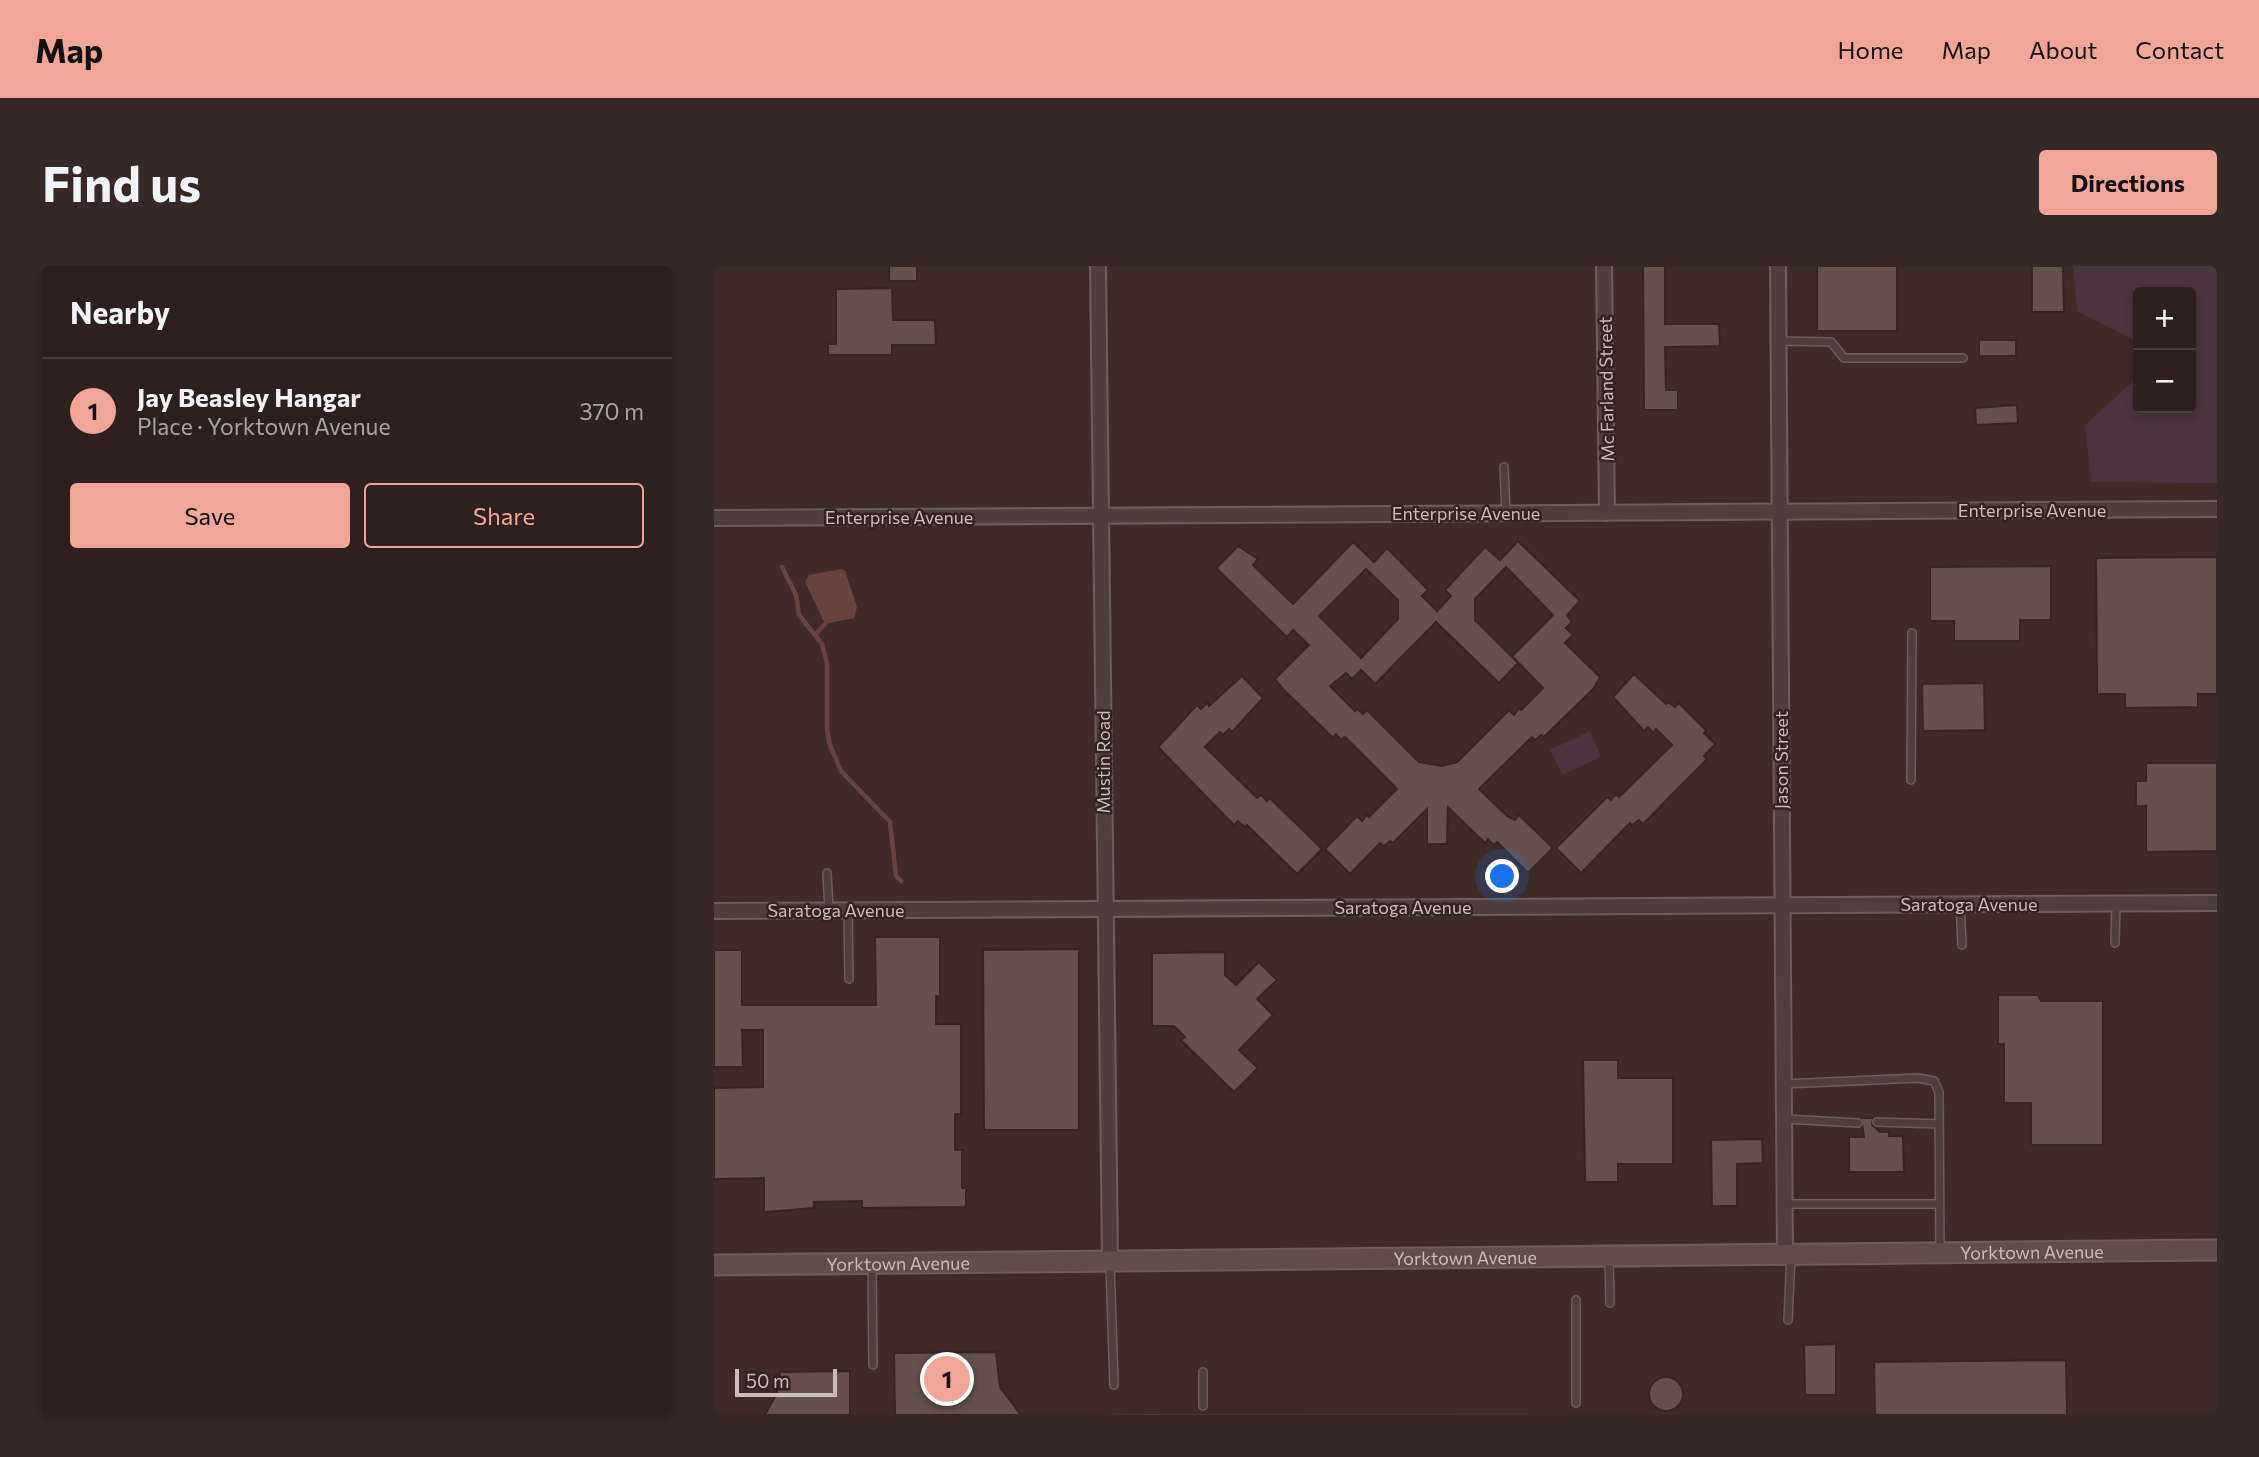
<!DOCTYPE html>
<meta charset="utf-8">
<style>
:root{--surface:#2e201e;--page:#362827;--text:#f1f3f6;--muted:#a7a3a4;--line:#493e3c;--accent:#efa697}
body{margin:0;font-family:Commissioner,sans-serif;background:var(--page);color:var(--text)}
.controls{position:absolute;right:21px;top:21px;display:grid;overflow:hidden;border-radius:7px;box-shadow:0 4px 10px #0003}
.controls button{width:63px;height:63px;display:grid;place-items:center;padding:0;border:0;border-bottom:2px solid var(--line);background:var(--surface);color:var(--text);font:35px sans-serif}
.scale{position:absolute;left:21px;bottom:18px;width:102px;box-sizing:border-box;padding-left:7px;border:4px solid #c9bbb8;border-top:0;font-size:19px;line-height:24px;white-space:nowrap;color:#c9bbb8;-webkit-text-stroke:5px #332321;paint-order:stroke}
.you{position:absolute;left:789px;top:611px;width:24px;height:24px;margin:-18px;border:5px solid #fff;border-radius:50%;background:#1a73e8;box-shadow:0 0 0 10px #1a73e833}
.badge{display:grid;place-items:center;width:46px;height:46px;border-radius:50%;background:var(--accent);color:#111;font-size:23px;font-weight:700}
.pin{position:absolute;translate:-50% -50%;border:4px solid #fff;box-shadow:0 2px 7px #0006}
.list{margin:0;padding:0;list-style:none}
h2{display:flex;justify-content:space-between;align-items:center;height:91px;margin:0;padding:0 28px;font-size:30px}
h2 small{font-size:23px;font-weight:400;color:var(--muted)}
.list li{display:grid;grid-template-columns:46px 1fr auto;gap:21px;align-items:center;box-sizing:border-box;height:105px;padding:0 28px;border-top:2px solid var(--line)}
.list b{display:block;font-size:26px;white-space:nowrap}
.list p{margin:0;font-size:23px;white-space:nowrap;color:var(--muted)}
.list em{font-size:23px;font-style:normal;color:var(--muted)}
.actions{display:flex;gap:14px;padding:21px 28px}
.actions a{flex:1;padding:16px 0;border:2px solid var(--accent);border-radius:7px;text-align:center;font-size:24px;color:var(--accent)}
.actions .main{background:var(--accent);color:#111}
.map{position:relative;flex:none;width:1503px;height:1149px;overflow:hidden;border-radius:7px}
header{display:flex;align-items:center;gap:42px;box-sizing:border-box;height:98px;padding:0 35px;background:var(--accent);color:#111}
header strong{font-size:33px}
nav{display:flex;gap:38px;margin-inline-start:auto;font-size:24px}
.intro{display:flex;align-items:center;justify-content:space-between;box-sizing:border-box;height:168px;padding:0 42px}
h1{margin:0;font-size:49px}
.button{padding:18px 32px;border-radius:7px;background:var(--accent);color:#111;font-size:24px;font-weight:700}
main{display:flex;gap:42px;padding:0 42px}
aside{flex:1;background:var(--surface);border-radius:7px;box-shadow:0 4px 10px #0003}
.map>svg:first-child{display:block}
</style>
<header>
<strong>Map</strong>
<nav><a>Home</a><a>Map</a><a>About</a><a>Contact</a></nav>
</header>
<div class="intro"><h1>Find us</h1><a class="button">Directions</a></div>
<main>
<aside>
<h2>Nearby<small></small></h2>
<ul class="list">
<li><span class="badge">1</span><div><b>Jay Beasley Hangar</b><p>Place · Yorktown Avenue</p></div><em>370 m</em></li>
</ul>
<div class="actions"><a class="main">Save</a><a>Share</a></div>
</aside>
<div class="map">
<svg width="1503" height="1149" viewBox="0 0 1503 1149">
<rect width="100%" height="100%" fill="#3e2b28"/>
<path fill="#4b3936" d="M429,1148l445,1h-488z"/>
<g fill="#4a343f">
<path d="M1359,0h144v217l-126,-1 -6,-57 53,-48v31h53v-116h-53v50l-61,-31z"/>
<path d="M876,465l11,26 -39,18 -12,-25z"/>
</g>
<path fill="#654440" d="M127,303l4,2 12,36 -3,11 -29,6 -20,-42 4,-7z"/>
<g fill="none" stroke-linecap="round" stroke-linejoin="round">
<g stroke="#654440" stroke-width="4.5">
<path d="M68,301l14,28 3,20 23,29 5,19v66l3,16 11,26 49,51 6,54 5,5"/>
<path d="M101,369l10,-11"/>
</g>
</g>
<g fill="#65504c" stroke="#352523" stroke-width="2" fill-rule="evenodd">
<rect x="175" y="0" width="28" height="15"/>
<path d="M929,0h22v58h54l1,22 -55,1 1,43h12v20h-34z"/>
<rect x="1103" y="0" width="80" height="65"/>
<path d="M1318,0h31l1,46h-32z"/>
<path d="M178,22l1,32h42l1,25h-44v10h-64v-11h8v-55z"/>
<rect x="1265" y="74" width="37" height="16"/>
<path d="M1303,139l1,18 -42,2 -1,-17z"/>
<path d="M804,275l62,60 -13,14 5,7 -6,6 7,7 -8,8 35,34 -6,11 -50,49 -3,-2 -6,5 -3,-3 -53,52 28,27 8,4 4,-5 34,33 -25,25 -31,-31 -3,3 -6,-6 -3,4 -37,-36 -1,37h-20v-35l-34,34 -3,-2 -6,5 -4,-3 -30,31 -25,-25 32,-33 5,5 5,-6 2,2 28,-28 -52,-52 -4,3 -5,-6 -3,4 -50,-49 -8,-10 34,-34 -16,-15 -6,7 -71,-69 22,-22 20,13 -5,6 40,39 60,-62 21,20 13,-14 41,42 -6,6 15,15 14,-15 -6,-6 40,-43 15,13zM792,301l47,48 -41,41 31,32 -22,22 -2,-2 -5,7 -5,-5 -52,52 -15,4 -23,-4 -52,-52 -4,4 -6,-5 -2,2 -25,-25 16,-13 6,6 9,-9 14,14 61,-62 63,61 19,-20 -43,-43v-21zM652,303l32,31v19l-37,39 -42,-42z"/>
<path d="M1503,291v137h-19v13l-73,1v-14h-28l-1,-136z"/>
<path d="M1337,300v54h-31v21h-66v-20h-24v-54z"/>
<path d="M920,408l32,30 2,-2 7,5 4,-4 27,27 -2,3 11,11 -11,12 3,3 -64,65 -4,-4 -7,5 -2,-2 -49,50 -25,-25 51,-51 4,3 5,-6 3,3 53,-52 -16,-16 -3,4 -5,-6 -4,4 -31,-34z"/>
<path d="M528,410l21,22 -31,34 -3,-3 -6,6 -3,-3 -15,15 52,51 4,-3 6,6 3,-3 52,51 -25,25 -50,-49 -2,2 -7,-6 -4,4 -76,-78 39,-42 4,4 6,-6 2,3z"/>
<path d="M1270,417l1,47 -62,1 -1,-47z"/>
<path d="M1432,497h71v88l-71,1v-46h-10v-25h10z"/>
<path d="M161,671h65v59h-4v28h25v90h-6v36h7v38h4v19l-104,1v-7l-48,1v6l-50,4v-34l-50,1v-91l49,-1v-57h-21l1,37h-29v-117h28v55h134z"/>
<path d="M365,683v181h-95l-1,-180z"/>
<path d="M511,686v23l11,10 23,-23 18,18 -20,19 16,16 -34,35 19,18 -24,24 -53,-52 4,-3 -11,-11h-22v-73z"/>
<path d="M1284,729h40l3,6h62v144h-72v-42h-27v-59h-6z"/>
<path d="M869,794h35v18h55v86h-55v18h-33z"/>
<path d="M1147,852h12l-1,7 8,7h9v4h14l1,36h-55v-35h15z"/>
<path d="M1048,873l1,24 -26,1v42h-25l-1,-66z"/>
<path d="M1122,1078v51h-31l-1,-50z"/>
<path d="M282,1086l4,35 21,28h-126l-1,-62z"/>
<path d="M1352,1094l1,55h-192l-1,-53z"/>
<path d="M136,1105v44h-85l12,-22 3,-21z"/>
<circle cx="952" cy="1128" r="17"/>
</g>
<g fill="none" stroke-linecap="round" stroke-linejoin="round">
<defs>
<g id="lane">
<path d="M1065,75l52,1 13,16h119"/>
<path d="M790,201l2,46"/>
<path d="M1197,514l1,-147"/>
<path d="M113,607l2,37"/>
<path d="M1246,638l2,41"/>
<path d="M134,644l1,69"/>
<path d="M1401,677l1,-40"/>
<path d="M1070,818l134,-6 16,3 5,11 1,159"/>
<path d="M1071,853l73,4"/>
<path d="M1163,856l62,2"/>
<path d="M1071,938h154"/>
<path d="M895,992l1,45"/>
<path d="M396,997l4,122"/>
<path d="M158,999l1,100"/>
<path d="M862,1034v103"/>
<path d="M1074,1054l3,-65"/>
<path d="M489,1106v34"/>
</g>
<g id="street">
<path d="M384,0l12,993"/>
<path d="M890,0l3,247"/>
<path d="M1064,0l7,988"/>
<path d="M0,252l1503,-9"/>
<path d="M0,645l1503,-8"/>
</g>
<g id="secondary">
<path id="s1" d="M0,999l1503,-15"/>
</g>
</defs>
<use href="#lane" stroke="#6c5c5a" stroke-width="10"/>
<use href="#street" stroke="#6c5c5a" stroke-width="18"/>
<use href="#secondary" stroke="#6c5c5a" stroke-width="23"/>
<use href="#lane" stroke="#4e3e3c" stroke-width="7"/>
<use href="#street" stroke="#4e3e3c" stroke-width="14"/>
<use href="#secondary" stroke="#614e4a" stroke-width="19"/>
</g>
<g text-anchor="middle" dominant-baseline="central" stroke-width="5" stroke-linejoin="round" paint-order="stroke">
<g font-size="18" fill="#c9bbb8" stroke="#332321">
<text transform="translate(892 123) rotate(-91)">Mc Farland Street</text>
<text x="1318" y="244">Enterprise Avenue</text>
<text x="752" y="247">Enterprise Avenue</text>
<text x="185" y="251">Enterprise Avenue</text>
<text transform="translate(1067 494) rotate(-90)">Jason Street</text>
<text transform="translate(389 496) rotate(-90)">Mustin Road</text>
<text x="1255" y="638">Saratoga Avenue</text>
<text x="689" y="641">Saratoga Avenue</text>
<text x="122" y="644">Saratoga Avenue</text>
<text stroke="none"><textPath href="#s1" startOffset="1318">Yorktown Avenue</textPath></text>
<text stroke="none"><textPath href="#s1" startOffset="751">Yorktown Avenue</textPath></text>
<text stroke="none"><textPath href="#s1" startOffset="184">Yorktown Avenue</textPath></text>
</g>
</g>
</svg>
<div class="controls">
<button>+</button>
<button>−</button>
</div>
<div class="scale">50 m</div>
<div class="you"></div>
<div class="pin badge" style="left:233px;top:1113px">1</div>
</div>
</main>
